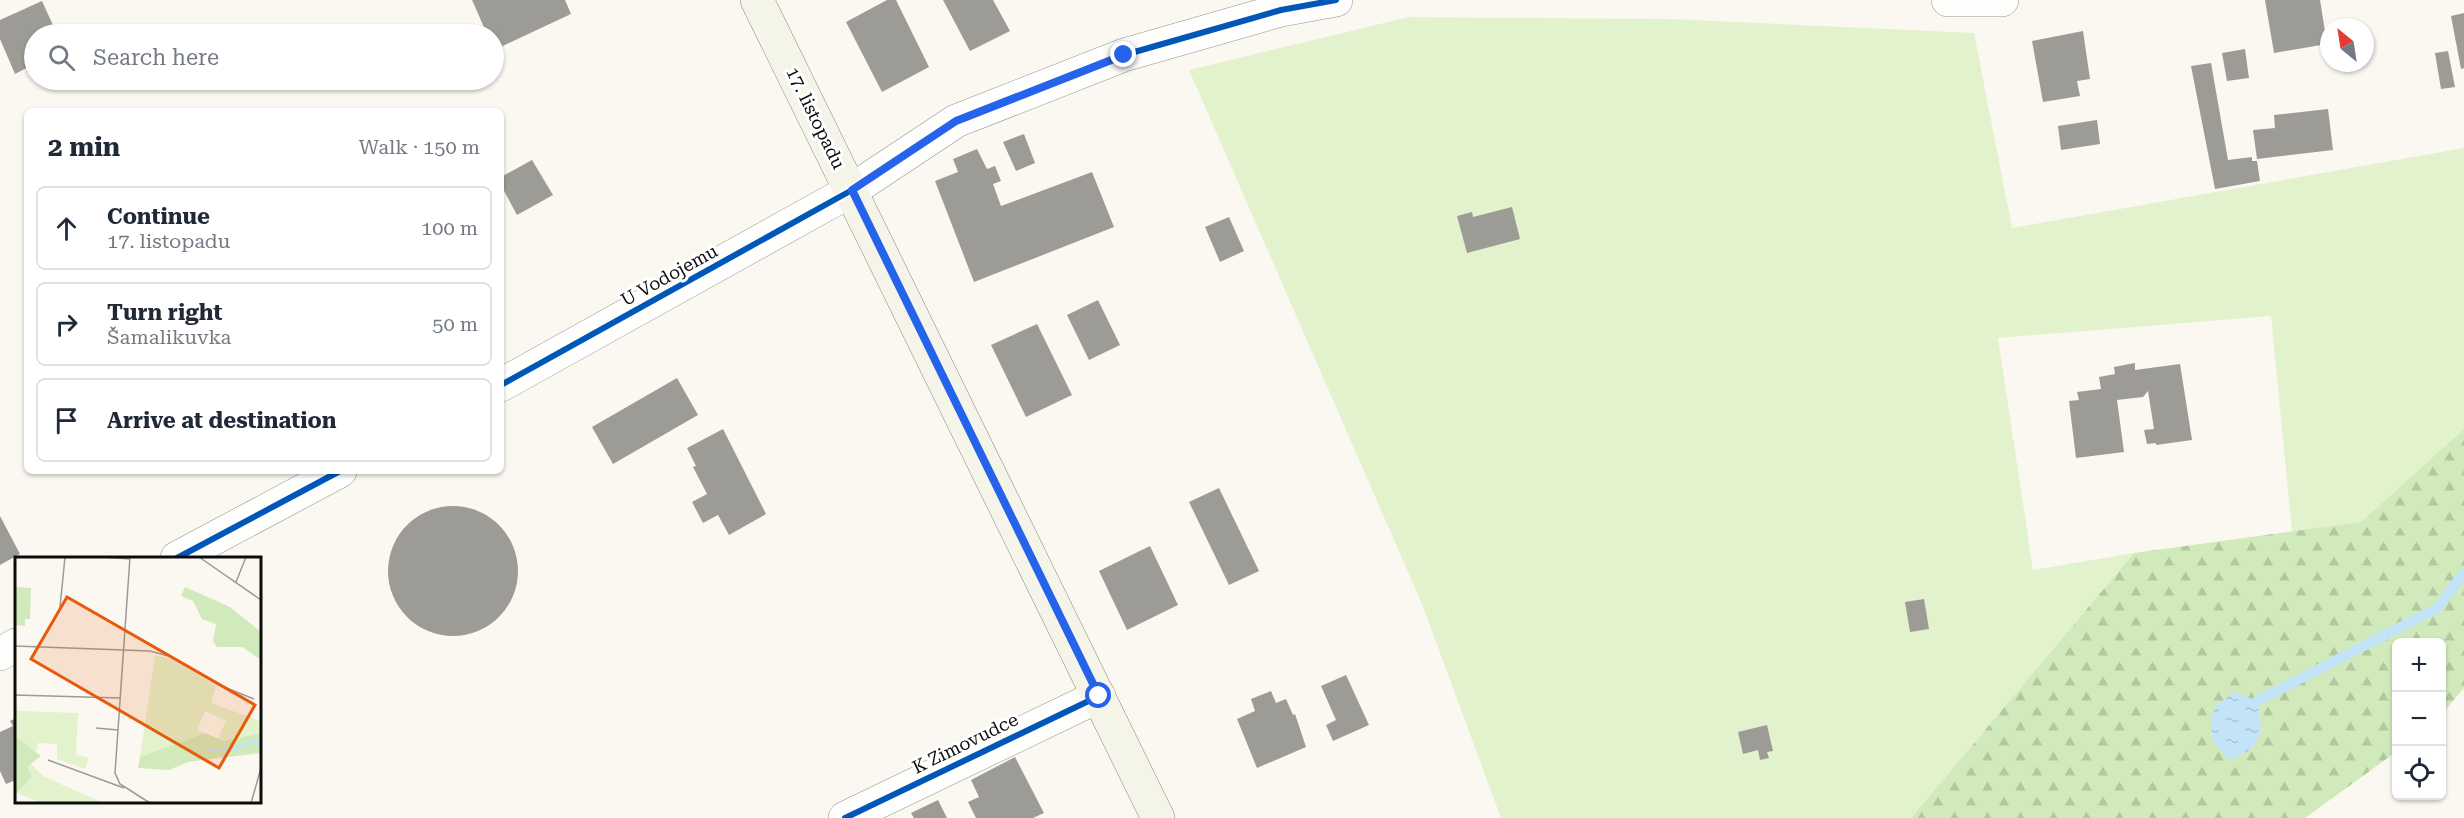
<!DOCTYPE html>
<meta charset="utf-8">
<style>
:root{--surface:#fff;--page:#f2f2f3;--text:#1f2937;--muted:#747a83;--line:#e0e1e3}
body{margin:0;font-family:"Roboto Serif",serif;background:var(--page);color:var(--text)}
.controls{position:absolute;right:18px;bottom:18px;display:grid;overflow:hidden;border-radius:9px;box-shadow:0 2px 4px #0004}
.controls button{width:54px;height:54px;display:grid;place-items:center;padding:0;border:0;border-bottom:2px solid var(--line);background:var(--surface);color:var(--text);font:30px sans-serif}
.compass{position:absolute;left:2320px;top:18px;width:54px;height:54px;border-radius:50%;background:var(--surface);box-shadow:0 2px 4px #0004;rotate:330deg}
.stop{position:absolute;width:18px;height:18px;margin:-14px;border:4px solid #2563eb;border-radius:50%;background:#fff}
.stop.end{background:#2563eb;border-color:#fff;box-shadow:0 2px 6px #0008}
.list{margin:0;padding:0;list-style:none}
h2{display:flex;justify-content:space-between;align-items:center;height:78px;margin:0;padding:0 24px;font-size:26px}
h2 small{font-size:20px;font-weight:400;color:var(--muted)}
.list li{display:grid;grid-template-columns:39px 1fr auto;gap:18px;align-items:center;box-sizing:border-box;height:84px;margin:0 12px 12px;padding:0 12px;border:2px solid var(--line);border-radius:9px}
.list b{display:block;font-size:22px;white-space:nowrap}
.list p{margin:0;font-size:20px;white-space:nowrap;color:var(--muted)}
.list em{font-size:20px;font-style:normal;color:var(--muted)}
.icon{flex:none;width:33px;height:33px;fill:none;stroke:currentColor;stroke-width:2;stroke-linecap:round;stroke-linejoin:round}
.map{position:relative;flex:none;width:2464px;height:818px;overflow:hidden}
.search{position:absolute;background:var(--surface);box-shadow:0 2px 4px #0004;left:24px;top:24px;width:480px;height:66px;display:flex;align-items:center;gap:15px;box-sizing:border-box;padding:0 21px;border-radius:33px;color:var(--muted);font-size:22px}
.panel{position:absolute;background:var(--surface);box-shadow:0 2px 4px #0004;left:24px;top:108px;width:480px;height:366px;border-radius:9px}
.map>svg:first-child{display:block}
</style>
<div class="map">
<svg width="2464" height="818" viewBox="0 0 2464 818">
<defs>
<pattern id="forest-firs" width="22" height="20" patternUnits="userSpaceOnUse" patternTransform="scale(1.5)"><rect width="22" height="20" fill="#d1eabb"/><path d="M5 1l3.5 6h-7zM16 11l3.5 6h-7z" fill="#b2c8a0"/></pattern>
<pattern id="water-ripples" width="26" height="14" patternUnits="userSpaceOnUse" patternTransform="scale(1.5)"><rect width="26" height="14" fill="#c3e3f8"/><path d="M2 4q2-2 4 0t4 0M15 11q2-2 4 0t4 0" fill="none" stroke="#a6c2d3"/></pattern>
</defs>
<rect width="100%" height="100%" fill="#faf8f0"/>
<path fill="#e2f2cd" d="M1409,17l261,2 304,14 38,195 452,-80v281l-103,93 -69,10 -21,-216 -273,22 35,232 101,-17 -223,265h-410l-79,-214 -233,-534z"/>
<path fill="url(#forest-firs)" d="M2464,429v259l-22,26v-72h-46v110l-91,66h-394l223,-265 227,-31z"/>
<path fill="url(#water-ripples)" d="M2235,692l22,9c8,31 5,48 -28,59l-16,-18 -2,-22 4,-14z"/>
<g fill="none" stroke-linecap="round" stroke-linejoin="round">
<path stroke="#c3e3f8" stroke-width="10" d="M2257,701l180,-93 27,-35"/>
</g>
<g fill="#9d9b96">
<path d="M472,0h93l6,14 -77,36v-16h-7z"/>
<path d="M887,0h9l33,67 -47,25 -36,-70z"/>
<path d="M943,0h50l17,31 -40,20z"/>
<path d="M2265,0h55l7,44 -53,9z"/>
<path d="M42,1l15,33h-23v30l-19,10 -15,-35v-19z"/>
<path d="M2464,13v55l-3,1 -10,-53z"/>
<path d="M2083,31l7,48 -13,2 3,15 -37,6 -11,-61z"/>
<path d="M2245,49l4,29 -22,3 -5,-28z"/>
<path d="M2448,51l7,36 -14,2 -6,-36z"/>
<path d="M2211,63l17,97 24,-3v4h5l3,20 -45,8 -24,-123z"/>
<path d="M2328,109l5,41 -76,9 -4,-29 22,-2 -1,-13z"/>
<path d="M2097,120l3,24 -39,6 -3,-24z"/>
<path d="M1024,134l11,29 -19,8 -13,-29z"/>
<path d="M977,149l10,20 8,-3 6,15 -8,3 8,22 91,-34 22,55 -140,55 -39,-101 23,-9 -5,-13z"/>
<path d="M532,160l21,35 -36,20 -16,-30v-8z"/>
<path d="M1512,207l8,32 -53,14 -10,-37 15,-4 1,5z"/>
<path d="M1229,217l15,34 -24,11 -15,-35z"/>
<path d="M1098,300l22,45 -31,15 -22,-45z"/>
<path d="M1037,324l35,71 -46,22 -35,-72z"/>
<path d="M2135,363v7l45,-6 12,76 -36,5v-2l-9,1 -3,-14 10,-1 -6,-38 -5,6 -26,3 7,52 -48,6 -7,-57 10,-1 -2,-8 24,-3 -2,-12 16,-3 -1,-7z"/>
<path d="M677,378l21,37 -85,49 -21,-37z"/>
<path d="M723,429l43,85 -37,21 -11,-20 -15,8 -11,-21 15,-8 -14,-27 3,-1 -9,-18z"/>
<path d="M1219,488l40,83 -30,14 -40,-83z"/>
<circle cx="453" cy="571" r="65"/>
<path d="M0,516l20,38 -20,11z"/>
<path d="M1150,546l28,59 -51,25 -28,-59z"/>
<path d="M1924,599l5,30 -19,3 -5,-30z"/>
<path d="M1346,675l23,50 -36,16 -7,-16 10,-5 -15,-34z"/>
<path d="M1271,691l5,12 10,-4 7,16 2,-1 11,33 -49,21 -20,-49 18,-8 -4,-12z"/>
<path d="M16,718v62l-10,4 -6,-13v-39l13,-6 -3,-5z"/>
<path d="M1767,725l6,26 -6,1 2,6 -9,2 -2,-10 -15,4 -5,-22z"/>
<path d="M1015,757l29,56 -11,5h-57l-8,-16 11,-5 -8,-17z"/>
<path d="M938,800l9,18h-33l-3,-5z"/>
</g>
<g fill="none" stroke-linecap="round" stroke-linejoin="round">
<defs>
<g id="street">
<path d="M1948,0h54"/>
<path d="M501,385l351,-195 104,-69 168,-66 157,-45 55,-10"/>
<path d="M177,558l163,-87"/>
<path d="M0,654l16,-9"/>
<path d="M845,818l254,-122"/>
</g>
<path id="secondary" d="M757,0l401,818"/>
</defs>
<use href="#street" stroke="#93928f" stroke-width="34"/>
<use href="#secondary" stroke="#8a8985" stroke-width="34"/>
<use href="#street" stroke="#fefefd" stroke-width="33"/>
<use href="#secondary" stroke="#f4f4e8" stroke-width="33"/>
<defs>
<g id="cycleway">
<path d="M501,385l351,-195 104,-69 168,-66 157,-45 55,-10"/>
<path d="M177,558l163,-87"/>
<path d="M845,818l254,-122"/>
</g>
</defs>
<use href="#cycleway" stroke="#fff" stroke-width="10"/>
<use href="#cycleway" stroke="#0057b8" stroke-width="6"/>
</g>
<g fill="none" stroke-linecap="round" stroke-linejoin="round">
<path stroke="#2563eb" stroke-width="8" d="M1099,696l-247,-506 104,-69 168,-66"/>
</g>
<g text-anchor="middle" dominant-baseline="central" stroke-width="6" stroke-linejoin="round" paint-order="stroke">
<g font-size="18" fill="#0c0c0c" stroke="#fff">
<text transform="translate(816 118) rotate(64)">17. listopadu</text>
<text transform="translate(669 275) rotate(-29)">U Vodojemu</text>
<text transform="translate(965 743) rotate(-26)">K Zimovudce</text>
</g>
</g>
<g transform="translate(15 557)">
<rect width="246" height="246" fill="#faf8f0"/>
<path d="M140,98l19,5 42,26 -5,17 50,18v12l-37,8 -6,-3 8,-17 -21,-10 -8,19 8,3 -65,24zM0,141l3,13 60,2 -2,42 13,3 -4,11 -28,-10v-15l-19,-1 -2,9 -21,-16zM16,207l12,12 60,27h-62l-24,-10 15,-16 -6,-10z" fill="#e2f2cd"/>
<path d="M0,30l16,1 -1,31h-5v7l-10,-1zM170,30l45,20 31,25v28l-19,-13h-25l-4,-6 3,-17 -14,-5 -9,-18 -12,-5zM190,176l19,8 37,-8v20l-73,9 -19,8 -31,-2 2,-11zM0,179l26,20 -14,11 5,10 -17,18z" fill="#d1eabb"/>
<path fill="none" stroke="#c3e3f8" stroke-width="3" d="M193,193l18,1 35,-11"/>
<path fill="none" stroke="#9b9a95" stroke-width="1.5" d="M88,0l27,2M115,0l-15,216 5,11 30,19M184,0l62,43M221,25l10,-25M45,50l5,-50M0,89l135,5 22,6 47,28 35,14M0,138l105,3M81,171l22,2M33,203l76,28M202,246h22M236,246l10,-35"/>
<path fill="#e8590c" fill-opacity="0.15" stroke="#e8590c" stroke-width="3" d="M52,40l188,108 -36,63 -188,-109z"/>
<rect width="246" height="246" fill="none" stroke="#0c0c0c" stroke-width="3"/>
</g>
</svg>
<div class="controls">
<button>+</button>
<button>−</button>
<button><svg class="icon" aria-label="locate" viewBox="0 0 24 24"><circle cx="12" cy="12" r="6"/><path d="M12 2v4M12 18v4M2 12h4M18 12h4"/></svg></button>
</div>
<svg class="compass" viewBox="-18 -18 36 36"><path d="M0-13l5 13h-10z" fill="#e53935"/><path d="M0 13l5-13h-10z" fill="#747a83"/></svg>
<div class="stop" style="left:1099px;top:696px"></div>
<div class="stop end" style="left:1124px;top:55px"></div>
<div class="search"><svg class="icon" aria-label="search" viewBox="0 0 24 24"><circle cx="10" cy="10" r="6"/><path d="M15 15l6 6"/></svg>Search here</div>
<section class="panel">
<h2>2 min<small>Walk · 150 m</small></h2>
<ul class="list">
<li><svg class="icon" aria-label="ahead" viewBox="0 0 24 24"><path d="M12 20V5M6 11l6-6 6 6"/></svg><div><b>Continue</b><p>17. listopadu</p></div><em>100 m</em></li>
<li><svg class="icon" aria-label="right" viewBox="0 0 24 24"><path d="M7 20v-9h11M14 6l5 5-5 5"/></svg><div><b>Turn right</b><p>Šamalikuvka</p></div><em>50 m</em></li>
<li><svg class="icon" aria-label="arrive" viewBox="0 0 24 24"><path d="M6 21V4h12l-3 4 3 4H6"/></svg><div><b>Arrive at destination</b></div></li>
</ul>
</section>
</div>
